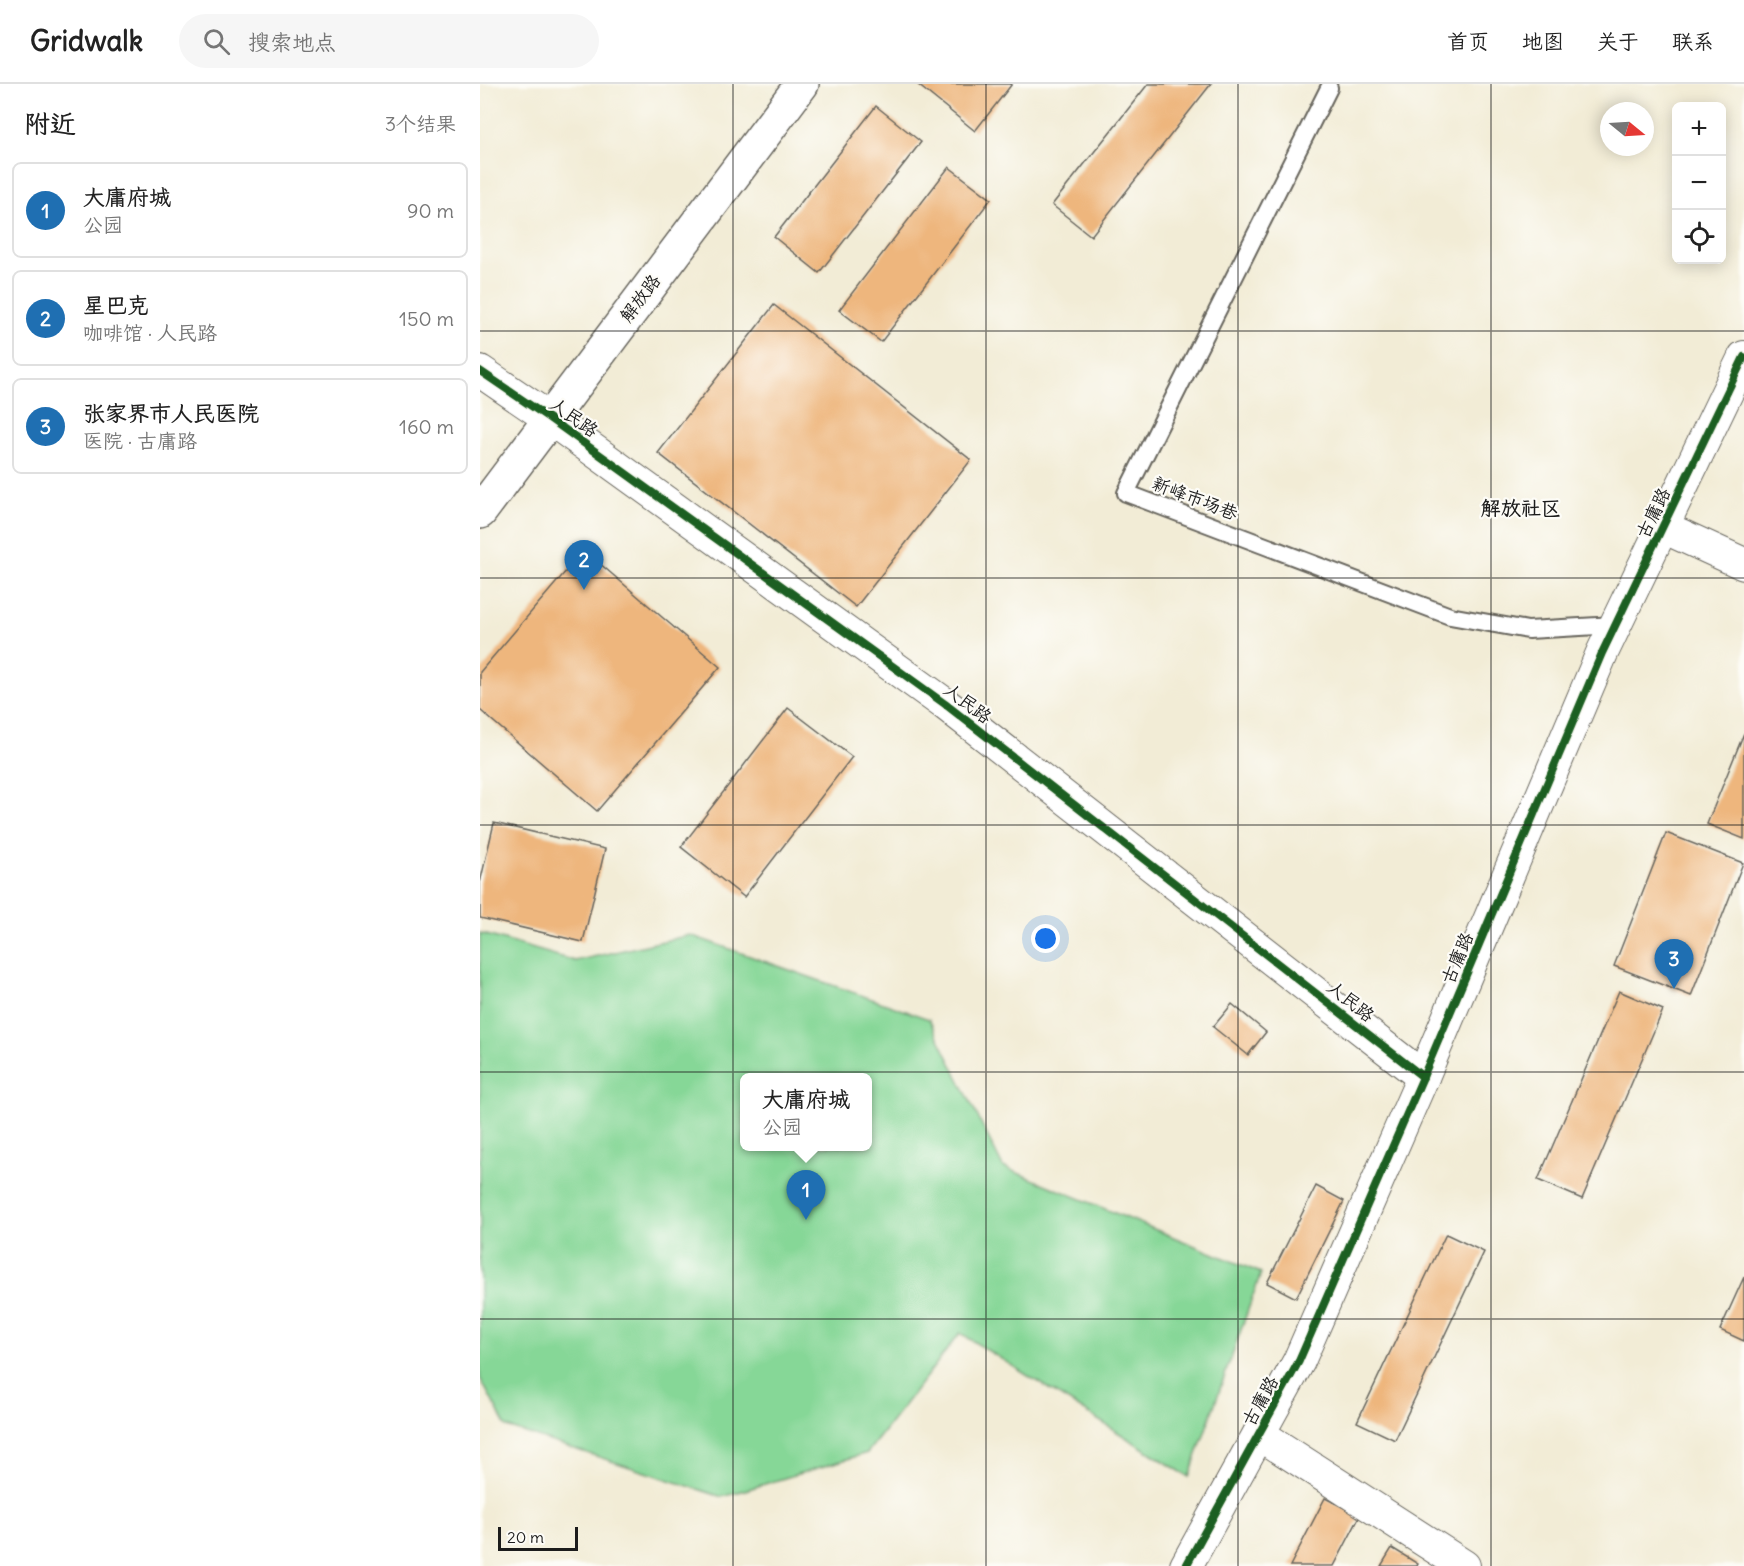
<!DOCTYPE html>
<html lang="zh">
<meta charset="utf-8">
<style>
:root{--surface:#fff;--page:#f6f6f6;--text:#222;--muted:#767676;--line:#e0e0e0;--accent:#1f6fb2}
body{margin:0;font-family:Delius,"LXGW WenKai TC",sans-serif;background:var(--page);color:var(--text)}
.controls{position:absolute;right:18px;top:18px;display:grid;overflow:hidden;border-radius:9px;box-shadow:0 3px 15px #0003}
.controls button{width:54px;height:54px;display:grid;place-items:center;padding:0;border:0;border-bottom:2px solid var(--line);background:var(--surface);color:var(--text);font:30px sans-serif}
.compass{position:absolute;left:1120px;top:18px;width:54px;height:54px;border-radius:50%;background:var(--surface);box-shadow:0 3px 15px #0003;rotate:108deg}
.scale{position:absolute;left:18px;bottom:15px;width:80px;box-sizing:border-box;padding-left:6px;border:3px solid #1c1c1c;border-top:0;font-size:16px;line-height:21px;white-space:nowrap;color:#1c1c1c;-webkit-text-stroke:4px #fdfcf7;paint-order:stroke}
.you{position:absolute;left:566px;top:855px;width:21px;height:21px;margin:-15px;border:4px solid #fff;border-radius:50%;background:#1a73e8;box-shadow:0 0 0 9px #1a73e833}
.badge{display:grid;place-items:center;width:39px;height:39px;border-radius:50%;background:var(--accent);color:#fff;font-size:20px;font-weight:700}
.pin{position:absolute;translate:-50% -50px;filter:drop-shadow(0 2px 3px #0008)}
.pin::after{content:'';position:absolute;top:32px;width:21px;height:18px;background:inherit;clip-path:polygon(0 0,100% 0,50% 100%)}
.popup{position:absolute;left:260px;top:989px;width:132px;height:78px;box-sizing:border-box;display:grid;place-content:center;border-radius:9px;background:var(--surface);filter:drop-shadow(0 2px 4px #0005);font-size:20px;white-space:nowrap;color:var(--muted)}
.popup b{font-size:22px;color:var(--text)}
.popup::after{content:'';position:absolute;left:50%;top:100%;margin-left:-12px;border:12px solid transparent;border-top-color:var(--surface)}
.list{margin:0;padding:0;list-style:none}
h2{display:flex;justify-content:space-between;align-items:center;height:78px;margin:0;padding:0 24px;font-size:26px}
h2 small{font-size:20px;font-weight:400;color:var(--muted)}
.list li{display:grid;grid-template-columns:39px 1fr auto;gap:18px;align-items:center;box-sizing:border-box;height:96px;margin:0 12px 12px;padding:0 12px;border:2px solid var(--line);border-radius:9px}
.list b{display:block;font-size:22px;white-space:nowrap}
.list p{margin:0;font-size:20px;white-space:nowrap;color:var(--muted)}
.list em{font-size:20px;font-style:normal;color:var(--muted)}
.icon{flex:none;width:33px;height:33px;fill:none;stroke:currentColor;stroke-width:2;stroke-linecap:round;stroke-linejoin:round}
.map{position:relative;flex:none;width:1264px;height:1482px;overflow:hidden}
header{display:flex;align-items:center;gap:36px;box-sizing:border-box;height:84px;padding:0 30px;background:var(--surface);border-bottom:2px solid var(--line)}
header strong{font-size:28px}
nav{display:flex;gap:33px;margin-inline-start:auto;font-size:21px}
.search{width:420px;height:54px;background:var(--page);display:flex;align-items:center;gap:15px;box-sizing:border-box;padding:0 21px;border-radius:33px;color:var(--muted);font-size:22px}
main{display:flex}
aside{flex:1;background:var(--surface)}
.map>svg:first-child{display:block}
</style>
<header>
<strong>Gridwalk</strong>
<div class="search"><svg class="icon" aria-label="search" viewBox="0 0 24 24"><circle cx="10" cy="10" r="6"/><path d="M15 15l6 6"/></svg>搜索地点</div>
<nav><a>首页</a><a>地图</a><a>关于</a><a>联系</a></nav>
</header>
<main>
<aside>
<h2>附近<small>3个结果</small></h2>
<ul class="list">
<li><span class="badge">1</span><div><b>大庸府城</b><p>公园</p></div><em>90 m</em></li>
<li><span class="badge">2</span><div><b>星巴克</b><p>咖啡馆 · 人民路</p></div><em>150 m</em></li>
<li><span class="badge">3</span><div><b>张家界市人民医院</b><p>医院 · 古庸路</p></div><em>160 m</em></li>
</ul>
</aside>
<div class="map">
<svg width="1264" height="1482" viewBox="0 0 1264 1482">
<rect width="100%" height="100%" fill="#fdfcf7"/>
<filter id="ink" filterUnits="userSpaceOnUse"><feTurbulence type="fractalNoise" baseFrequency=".0167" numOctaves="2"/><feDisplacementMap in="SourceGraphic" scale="12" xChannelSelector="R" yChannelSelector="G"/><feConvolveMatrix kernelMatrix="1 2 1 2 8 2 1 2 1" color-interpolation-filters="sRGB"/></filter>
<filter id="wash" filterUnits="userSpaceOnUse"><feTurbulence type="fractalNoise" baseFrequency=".008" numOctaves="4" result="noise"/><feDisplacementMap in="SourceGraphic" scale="24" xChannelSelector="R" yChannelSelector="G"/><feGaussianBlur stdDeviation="1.35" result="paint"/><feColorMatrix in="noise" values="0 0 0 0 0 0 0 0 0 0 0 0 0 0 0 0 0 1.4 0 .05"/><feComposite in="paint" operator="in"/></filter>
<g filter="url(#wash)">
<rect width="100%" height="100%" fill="#f2ecd6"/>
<path fill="#86d797" stroke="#517a5a" stroke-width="1.5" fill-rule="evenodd" d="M0,849l95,28 115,-26 239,84 74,148 258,106 -72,204 -229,-144 -93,120 -145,44 -216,-70 -26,-49zM264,994h124v68h-124z"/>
<g id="blocks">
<g fill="#eeb67d">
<path d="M437,0h95l-37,47z"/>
<path d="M668,0h63l-120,152 -39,-31z"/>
<path d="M396,22l45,36 -102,131 -45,-36z"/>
<path d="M469,83l42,32 -110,143 -42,-32z"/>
<path d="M294,221l197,155 -115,147 -198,-154z"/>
<path d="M104,466l136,117 -123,144 -117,-101v-38z"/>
<path d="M308,624l64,49 -108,140 -63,-50z"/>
<path d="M1264,649v106l-37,-15z"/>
<path d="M14,739l111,26 -22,93 -103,-24v-35z"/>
<path d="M1186,749l77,30 -52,133 -77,-30z"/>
<path d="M1139,907l44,19 -81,189 -44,-19z"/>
<path d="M752,920l34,28 -18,23 -35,-28z"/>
<path d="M836,1102l28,15 -48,97 -29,-15z"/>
<path d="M966,1150l38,18 -89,188 -38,-18z"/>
<path d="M1264,1193v64l-24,-11z"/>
<path d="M845,1414l35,18 -26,50h-44z"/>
<path d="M912,1464l26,16 -1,2h-36z"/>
</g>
</g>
</g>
<g filter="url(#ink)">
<use href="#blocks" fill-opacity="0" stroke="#67655d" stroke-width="1.5"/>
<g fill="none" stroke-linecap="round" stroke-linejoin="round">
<defs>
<path id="service" d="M849,4l-203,405 324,123 78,14 87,-5"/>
<g id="minor">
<path d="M0,287l69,47 396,286 478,373"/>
<path d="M1183,443l81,37"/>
<path d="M779,1350l205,132"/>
<path d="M706,1482l113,-205 124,-284 179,-424 142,-296"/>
</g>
<path id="tertiary" d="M0,428l322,-428"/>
</defs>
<use href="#service" stroke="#67655d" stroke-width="20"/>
<use href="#minor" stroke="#67655d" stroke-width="34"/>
<use href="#tertiary" stroke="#67655d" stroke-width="36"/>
<use href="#service" stroke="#fff" stroke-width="16"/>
<use href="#minor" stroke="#fff" stroke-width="32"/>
<use href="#tertiary" stroke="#fff" stroke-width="33"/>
<defs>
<g id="cycleway">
<path d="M0,287l69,47 396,286 478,373"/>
<path d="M706,1482l113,-205 124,-284 179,-424 142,-296"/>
</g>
</defs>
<use href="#cycleway" stroke="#fdfcf7" stroke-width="11"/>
<use href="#cycleway" stroke="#1b5e20" stroke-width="8"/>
</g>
</g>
<path fill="none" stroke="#1c1c1c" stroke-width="1.5" stroke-opacity="0.55" d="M253,0v1482M506,0v1482M758,0v1482M1011,0v1482M0,247h1264M0,494h1264M0,741h1264M0,988h1264M0,1235h1264"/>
<g text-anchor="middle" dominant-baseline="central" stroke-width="4.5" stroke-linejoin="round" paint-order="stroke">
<g font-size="18" fill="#1c1c1c" stroke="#fdfcf7">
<text transform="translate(160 214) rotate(-53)">解放路</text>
<text transform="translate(94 333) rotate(35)">人民路</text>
<text transform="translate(715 414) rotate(21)">新峰市场巷</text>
<text transform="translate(1173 429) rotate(-64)">古庸路</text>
<text transform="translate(488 619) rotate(37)">人民路</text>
<text transform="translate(977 874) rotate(-67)">古庸路</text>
<text transform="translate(871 917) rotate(38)">人民路</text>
<text transform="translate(780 1317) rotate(-61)">古庸路</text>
</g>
<g font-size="20" font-weight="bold" fill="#1c1c1c" stroke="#fdfcf7">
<text x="1041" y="423">解放社区</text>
</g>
</g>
</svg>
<div class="controls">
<button>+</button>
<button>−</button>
<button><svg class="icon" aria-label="locate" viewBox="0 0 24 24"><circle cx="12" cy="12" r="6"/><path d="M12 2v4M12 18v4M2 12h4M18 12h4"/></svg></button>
</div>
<svg class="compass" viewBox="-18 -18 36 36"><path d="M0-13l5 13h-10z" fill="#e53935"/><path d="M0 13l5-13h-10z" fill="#767676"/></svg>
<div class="scale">20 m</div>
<div class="you"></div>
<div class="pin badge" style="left:326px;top:1136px">1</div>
<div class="popup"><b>大庸府城</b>公园</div>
<div class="pin badge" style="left:104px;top:506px">2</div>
<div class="pin badge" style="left:1194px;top:905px">3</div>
</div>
</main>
